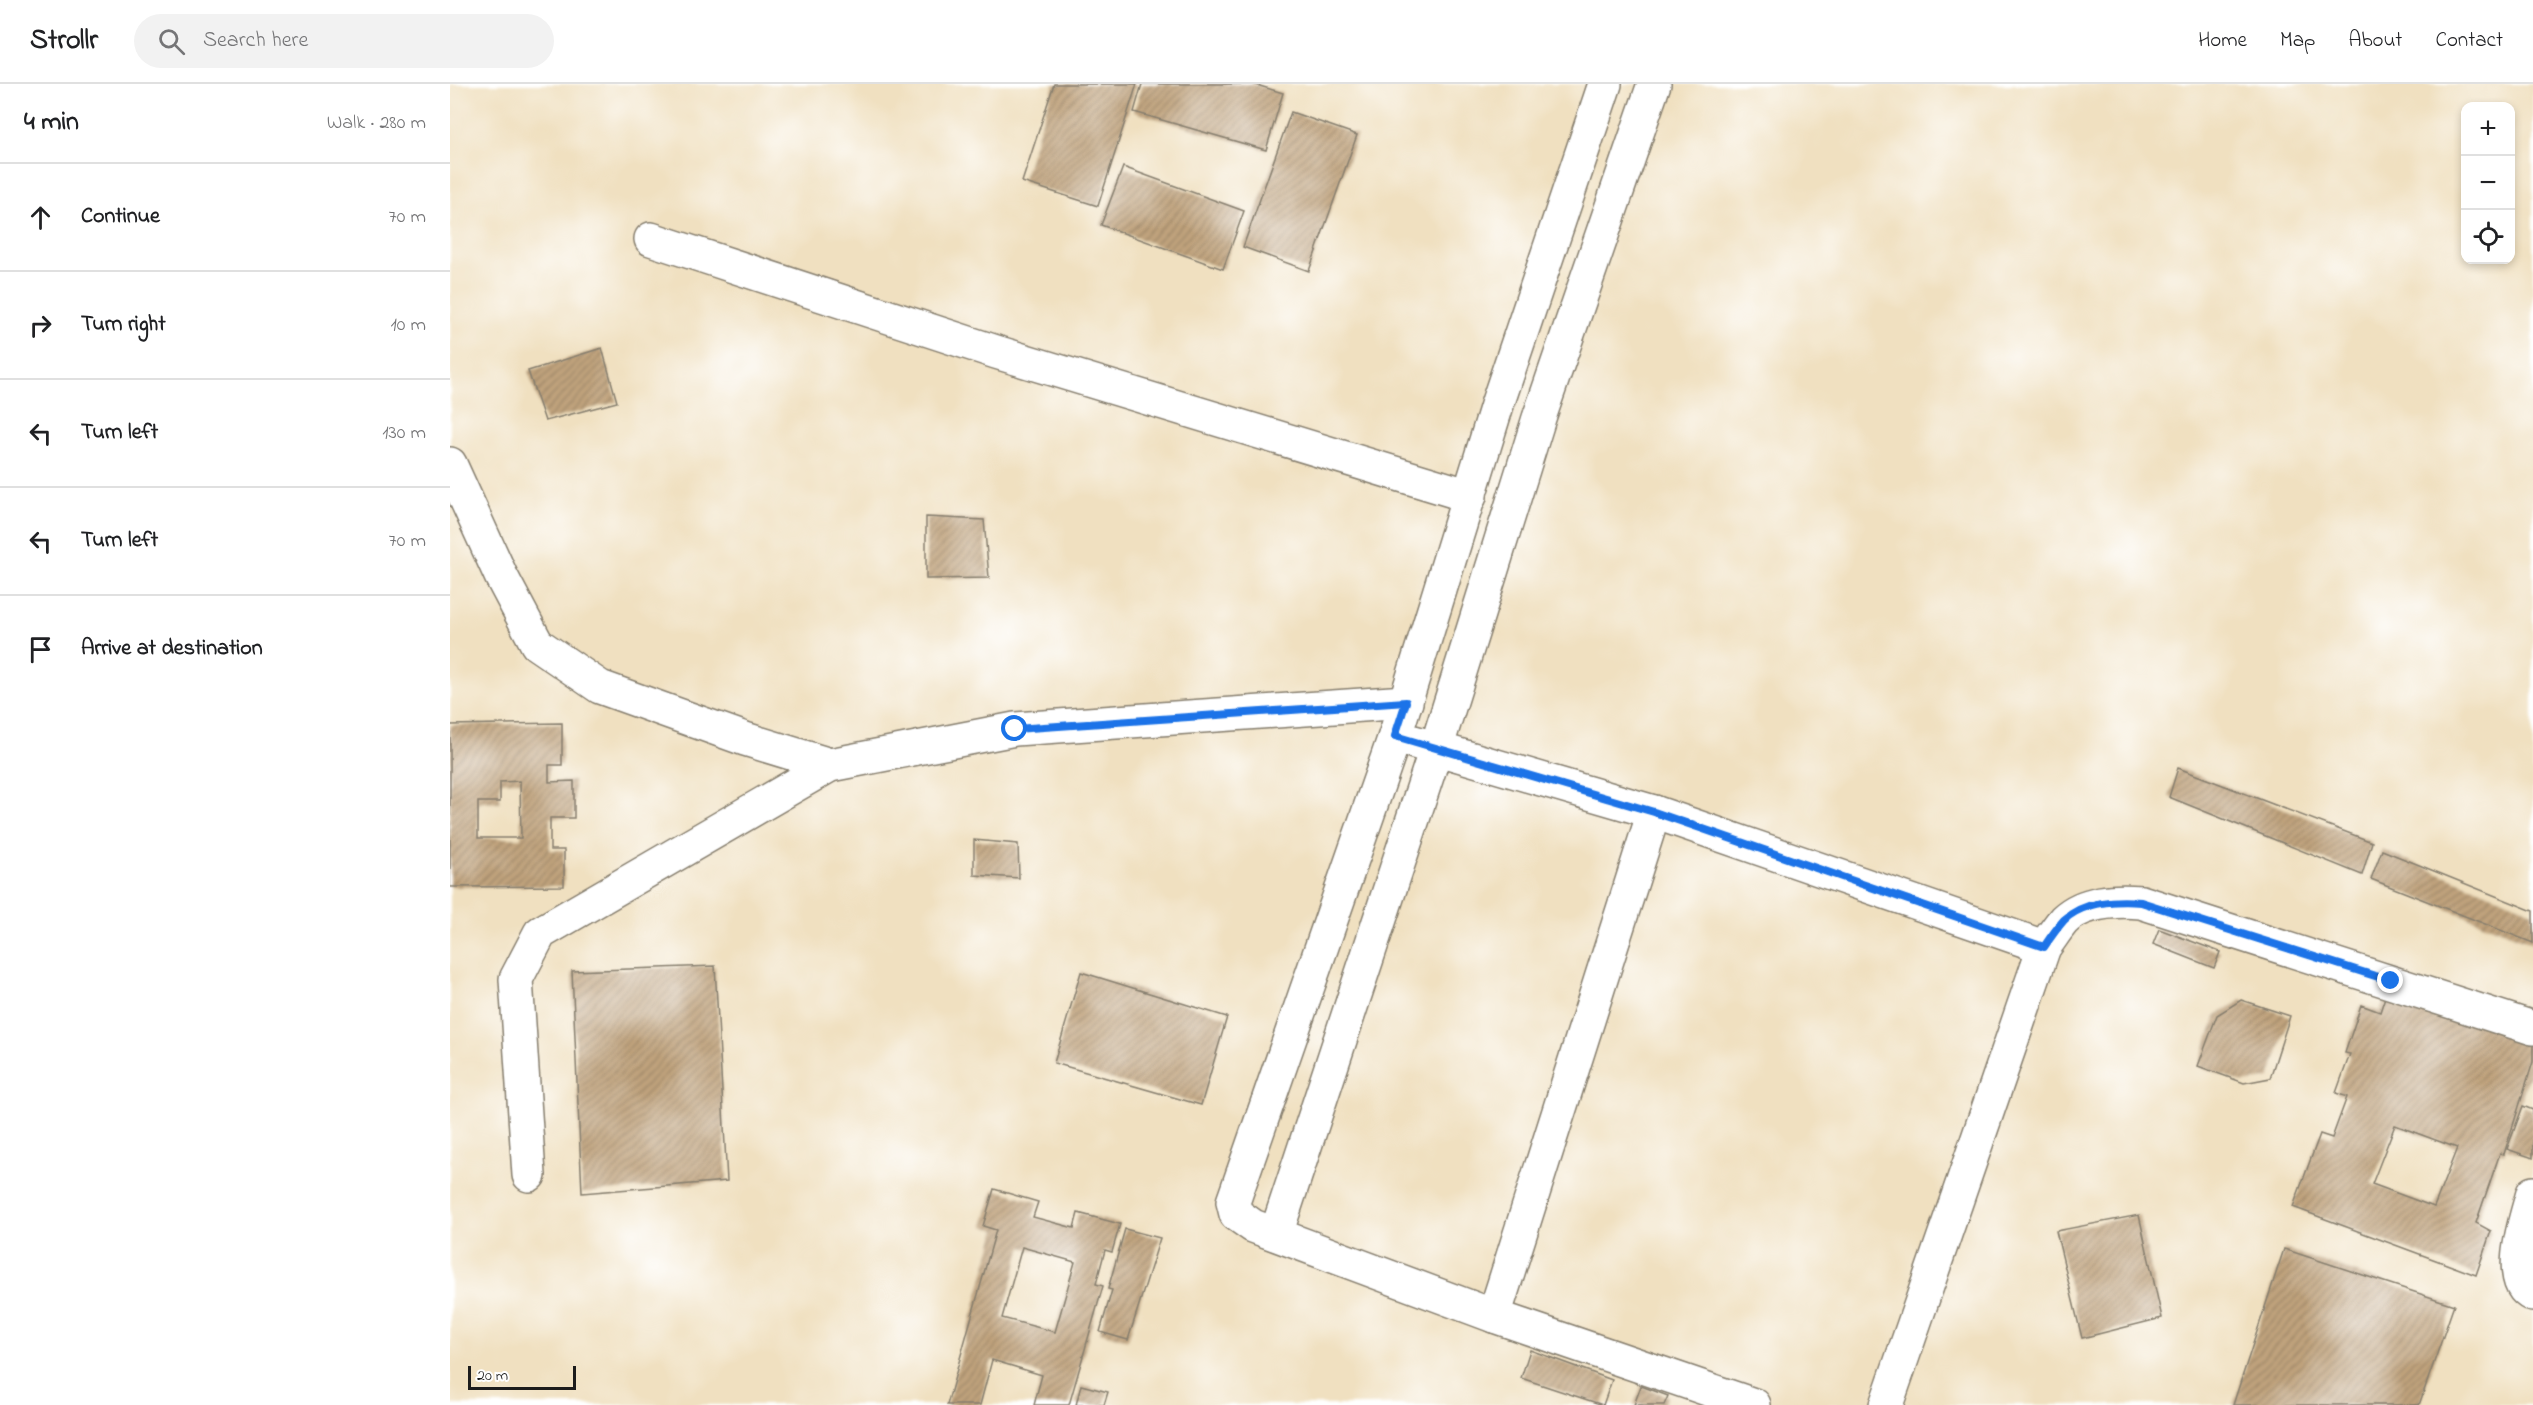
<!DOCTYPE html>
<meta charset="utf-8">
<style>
:root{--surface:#fff;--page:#f2f2f2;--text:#202124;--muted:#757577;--line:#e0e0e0}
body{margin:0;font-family:"Indie Flower",sans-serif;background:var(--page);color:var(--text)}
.controls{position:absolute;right:18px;top:18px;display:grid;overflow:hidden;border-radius:12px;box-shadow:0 3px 9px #0003}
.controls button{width:54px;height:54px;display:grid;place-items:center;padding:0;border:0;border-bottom:2px solid var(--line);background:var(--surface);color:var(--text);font:30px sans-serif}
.scale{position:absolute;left:18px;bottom:15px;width:108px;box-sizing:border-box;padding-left:6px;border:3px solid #1c1c1c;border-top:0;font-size:16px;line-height:21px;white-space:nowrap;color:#1c1c1c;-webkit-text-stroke:4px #fff;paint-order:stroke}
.stop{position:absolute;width:18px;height:18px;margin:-14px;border:4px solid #1a73e8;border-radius:50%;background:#fff}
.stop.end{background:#1a73e8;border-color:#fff;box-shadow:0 2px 6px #0008}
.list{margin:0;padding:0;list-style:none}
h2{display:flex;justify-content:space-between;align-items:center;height:78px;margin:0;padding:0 24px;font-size:26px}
h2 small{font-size:20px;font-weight:400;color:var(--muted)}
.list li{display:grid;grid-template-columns:39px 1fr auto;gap:18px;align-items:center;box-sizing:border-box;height:108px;padding:0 24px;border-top:2px solid var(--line)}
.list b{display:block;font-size:22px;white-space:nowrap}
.list em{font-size:20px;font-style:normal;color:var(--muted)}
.icon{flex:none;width:33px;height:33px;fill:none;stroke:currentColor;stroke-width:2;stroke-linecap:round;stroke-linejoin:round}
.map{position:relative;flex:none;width:2083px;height:1321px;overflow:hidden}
header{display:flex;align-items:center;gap:36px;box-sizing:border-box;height:84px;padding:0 30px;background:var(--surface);border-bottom:2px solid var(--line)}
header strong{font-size:28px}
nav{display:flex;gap:33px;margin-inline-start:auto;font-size:21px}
.search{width:420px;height:54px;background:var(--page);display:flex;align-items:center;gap:15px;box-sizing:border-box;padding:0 21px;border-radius:33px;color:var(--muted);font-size:22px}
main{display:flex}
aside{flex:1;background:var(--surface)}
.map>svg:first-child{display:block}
</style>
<header>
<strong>Strollr</strong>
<div class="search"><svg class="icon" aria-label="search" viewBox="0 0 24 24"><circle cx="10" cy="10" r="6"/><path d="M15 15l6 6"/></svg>Search here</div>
<nav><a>Home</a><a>Map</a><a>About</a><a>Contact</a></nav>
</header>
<main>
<aside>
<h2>4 min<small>Walk · 280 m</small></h2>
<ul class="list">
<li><svg class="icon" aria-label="ahead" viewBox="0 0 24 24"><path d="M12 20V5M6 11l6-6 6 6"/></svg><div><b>Continue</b></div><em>70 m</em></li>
<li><svg class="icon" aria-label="right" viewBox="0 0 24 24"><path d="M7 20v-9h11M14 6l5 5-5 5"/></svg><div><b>Turn right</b></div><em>10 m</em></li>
<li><svg class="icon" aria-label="left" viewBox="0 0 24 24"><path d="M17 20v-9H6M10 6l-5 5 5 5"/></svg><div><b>Turn left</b></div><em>130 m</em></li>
<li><svg class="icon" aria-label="left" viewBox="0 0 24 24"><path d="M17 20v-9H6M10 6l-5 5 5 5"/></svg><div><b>Turn left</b></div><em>70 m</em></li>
<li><svg class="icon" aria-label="arrive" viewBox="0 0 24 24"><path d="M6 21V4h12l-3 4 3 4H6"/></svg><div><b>Arrive at destination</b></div></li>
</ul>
</aside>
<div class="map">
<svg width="2083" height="1321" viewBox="0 0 2083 1321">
<defs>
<pattern id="building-hatch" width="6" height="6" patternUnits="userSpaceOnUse" patternTransform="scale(1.5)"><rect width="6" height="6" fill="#c0a37d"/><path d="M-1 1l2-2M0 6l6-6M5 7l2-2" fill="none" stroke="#9b8466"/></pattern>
</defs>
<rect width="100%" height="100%" fill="#fff"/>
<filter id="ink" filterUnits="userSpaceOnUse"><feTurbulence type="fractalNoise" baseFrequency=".0167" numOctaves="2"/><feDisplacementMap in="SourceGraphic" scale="12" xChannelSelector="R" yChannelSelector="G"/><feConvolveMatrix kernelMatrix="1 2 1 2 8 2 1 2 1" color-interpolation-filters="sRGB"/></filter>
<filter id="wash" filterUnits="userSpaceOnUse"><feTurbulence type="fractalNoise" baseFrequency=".008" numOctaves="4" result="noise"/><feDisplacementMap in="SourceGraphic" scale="24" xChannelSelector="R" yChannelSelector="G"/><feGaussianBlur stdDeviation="1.35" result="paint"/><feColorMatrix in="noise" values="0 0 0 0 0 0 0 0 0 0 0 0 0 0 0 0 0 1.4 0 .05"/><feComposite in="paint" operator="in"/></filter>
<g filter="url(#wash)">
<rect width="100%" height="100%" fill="#f0e0c0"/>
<g id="blocks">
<g fill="url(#building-hatch)" fill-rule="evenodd">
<path d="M604,0h83l-39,122 -76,-24z"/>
<path d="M692,0h111l30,9 -17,57 -132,-38z"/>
<path d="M841,28l66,23 -48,136 -66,-24z"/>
<path d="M673,83l121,44 -21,58 -122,-44z"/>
<path d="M152,264l15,54 -72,19 -17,-50z"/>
<path d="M476,433l58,3 5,58 -63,1z"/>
<path d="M112,639v42h-13v17l25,-1v37h-24v32h14v36l-114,1v-162zM70,697l1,57h-43v-36h22v-20z"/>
<path d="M1728,684l194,74 -10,33 -193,-78z"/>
<path d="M524,756l44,4 1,34 -45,-3z"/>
<path d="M1932,766l151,61v32l-162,-64z"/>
<path d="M1709,845l61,23 -6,16 -61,-24z"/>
<path d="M265,882l12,215 -145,12 -10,-222z"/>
<path d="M631,888l146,45 -26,88 -147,-42z"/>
<path d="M1939,901l144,47v30l-29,92 -4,-1 -24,70 15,8 -15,44 -183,-68 27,-73 12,4 15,-41 -11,-4 14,-39 -5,-1 16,-48 19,7zM1945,1041l62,23 -23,59 -62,-23z"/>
<path d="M1791,916l49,16 -20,62 -26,5 -46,-17 19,-51z"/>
<path d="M2073,1022l10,4v48l-26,-9z"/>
<path d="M544,1105l44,13 -5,15 41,11 4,-15 42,11 -8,28 -7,-2 -9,34 7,2 -34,119h-35l8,-30 -50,-15 -12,45h-33l49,-175 -13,-4zM572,1163l53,15 -20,70 -53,-14z"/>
<path d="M1689,1131l23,103 -80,20 -26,-107z"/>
<path d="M675,1145l35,9 -32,102 -28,-8 12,-42 -4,-1z"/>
<path d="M1834,1165l170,56 -35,100h-186z"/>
<path d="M1080,1266l82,30 -9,25 -82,-27z"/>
<path d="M631,1301l27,7 -4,13h-28z"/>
<path d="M1191,1302l27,10 -4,9h-30z"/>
</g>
</g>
</g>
<g filter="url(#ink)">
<use href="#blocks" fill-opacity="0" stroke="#867e6e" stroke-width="1.5"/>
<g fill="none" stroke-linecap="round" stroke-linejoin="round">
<defs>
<g id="minor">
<path d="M1155,0l-108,321 -102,331 -162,466 3,12 17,12 241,90 260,89"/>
<path d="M201,155l345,113 474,144"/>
<path d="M0,380l51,112 36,68 63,43 145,52 85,26"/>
<path d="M964,658l240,70 390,135"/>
<path d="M79,1091l-13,-196 24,-46 290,-168 185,-36 391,-27"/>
<path d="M2083,1109c-6,23 -30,89 0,102"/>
<path d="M826,1150l160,-485 103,-331 115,-334"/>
<path d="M1044,1232l160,-504"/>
<path d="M1436,1321l158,-458c7,-9 13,-19 20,-27 20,-19 51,-20 77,-18l392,126"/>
</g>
</defs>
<use href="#minor" stroke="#867e6e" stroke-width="36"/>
<use href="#minor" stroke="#fff" stroke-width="33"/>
</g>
</g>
<g fill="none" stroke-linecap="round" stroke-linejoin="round" filter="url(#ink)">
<path stroke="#1a73e8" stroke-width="8" d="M565,645l391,-27 -11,34 259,76 390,135c6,-9 13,-19 20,-27 20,-19 51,-20 77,-18l250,79"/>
</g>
</svg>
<div class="controls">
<button>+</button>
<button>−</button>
<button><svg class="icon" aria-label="locate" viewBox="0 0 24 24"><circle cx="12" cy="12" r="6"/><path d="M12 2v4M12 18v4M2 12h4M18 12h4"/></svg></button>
</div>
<div class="scale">20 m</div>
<div class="stop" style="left:565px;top:645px"></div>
<div class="stop end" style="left:1941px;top:897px"></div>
</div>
</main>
